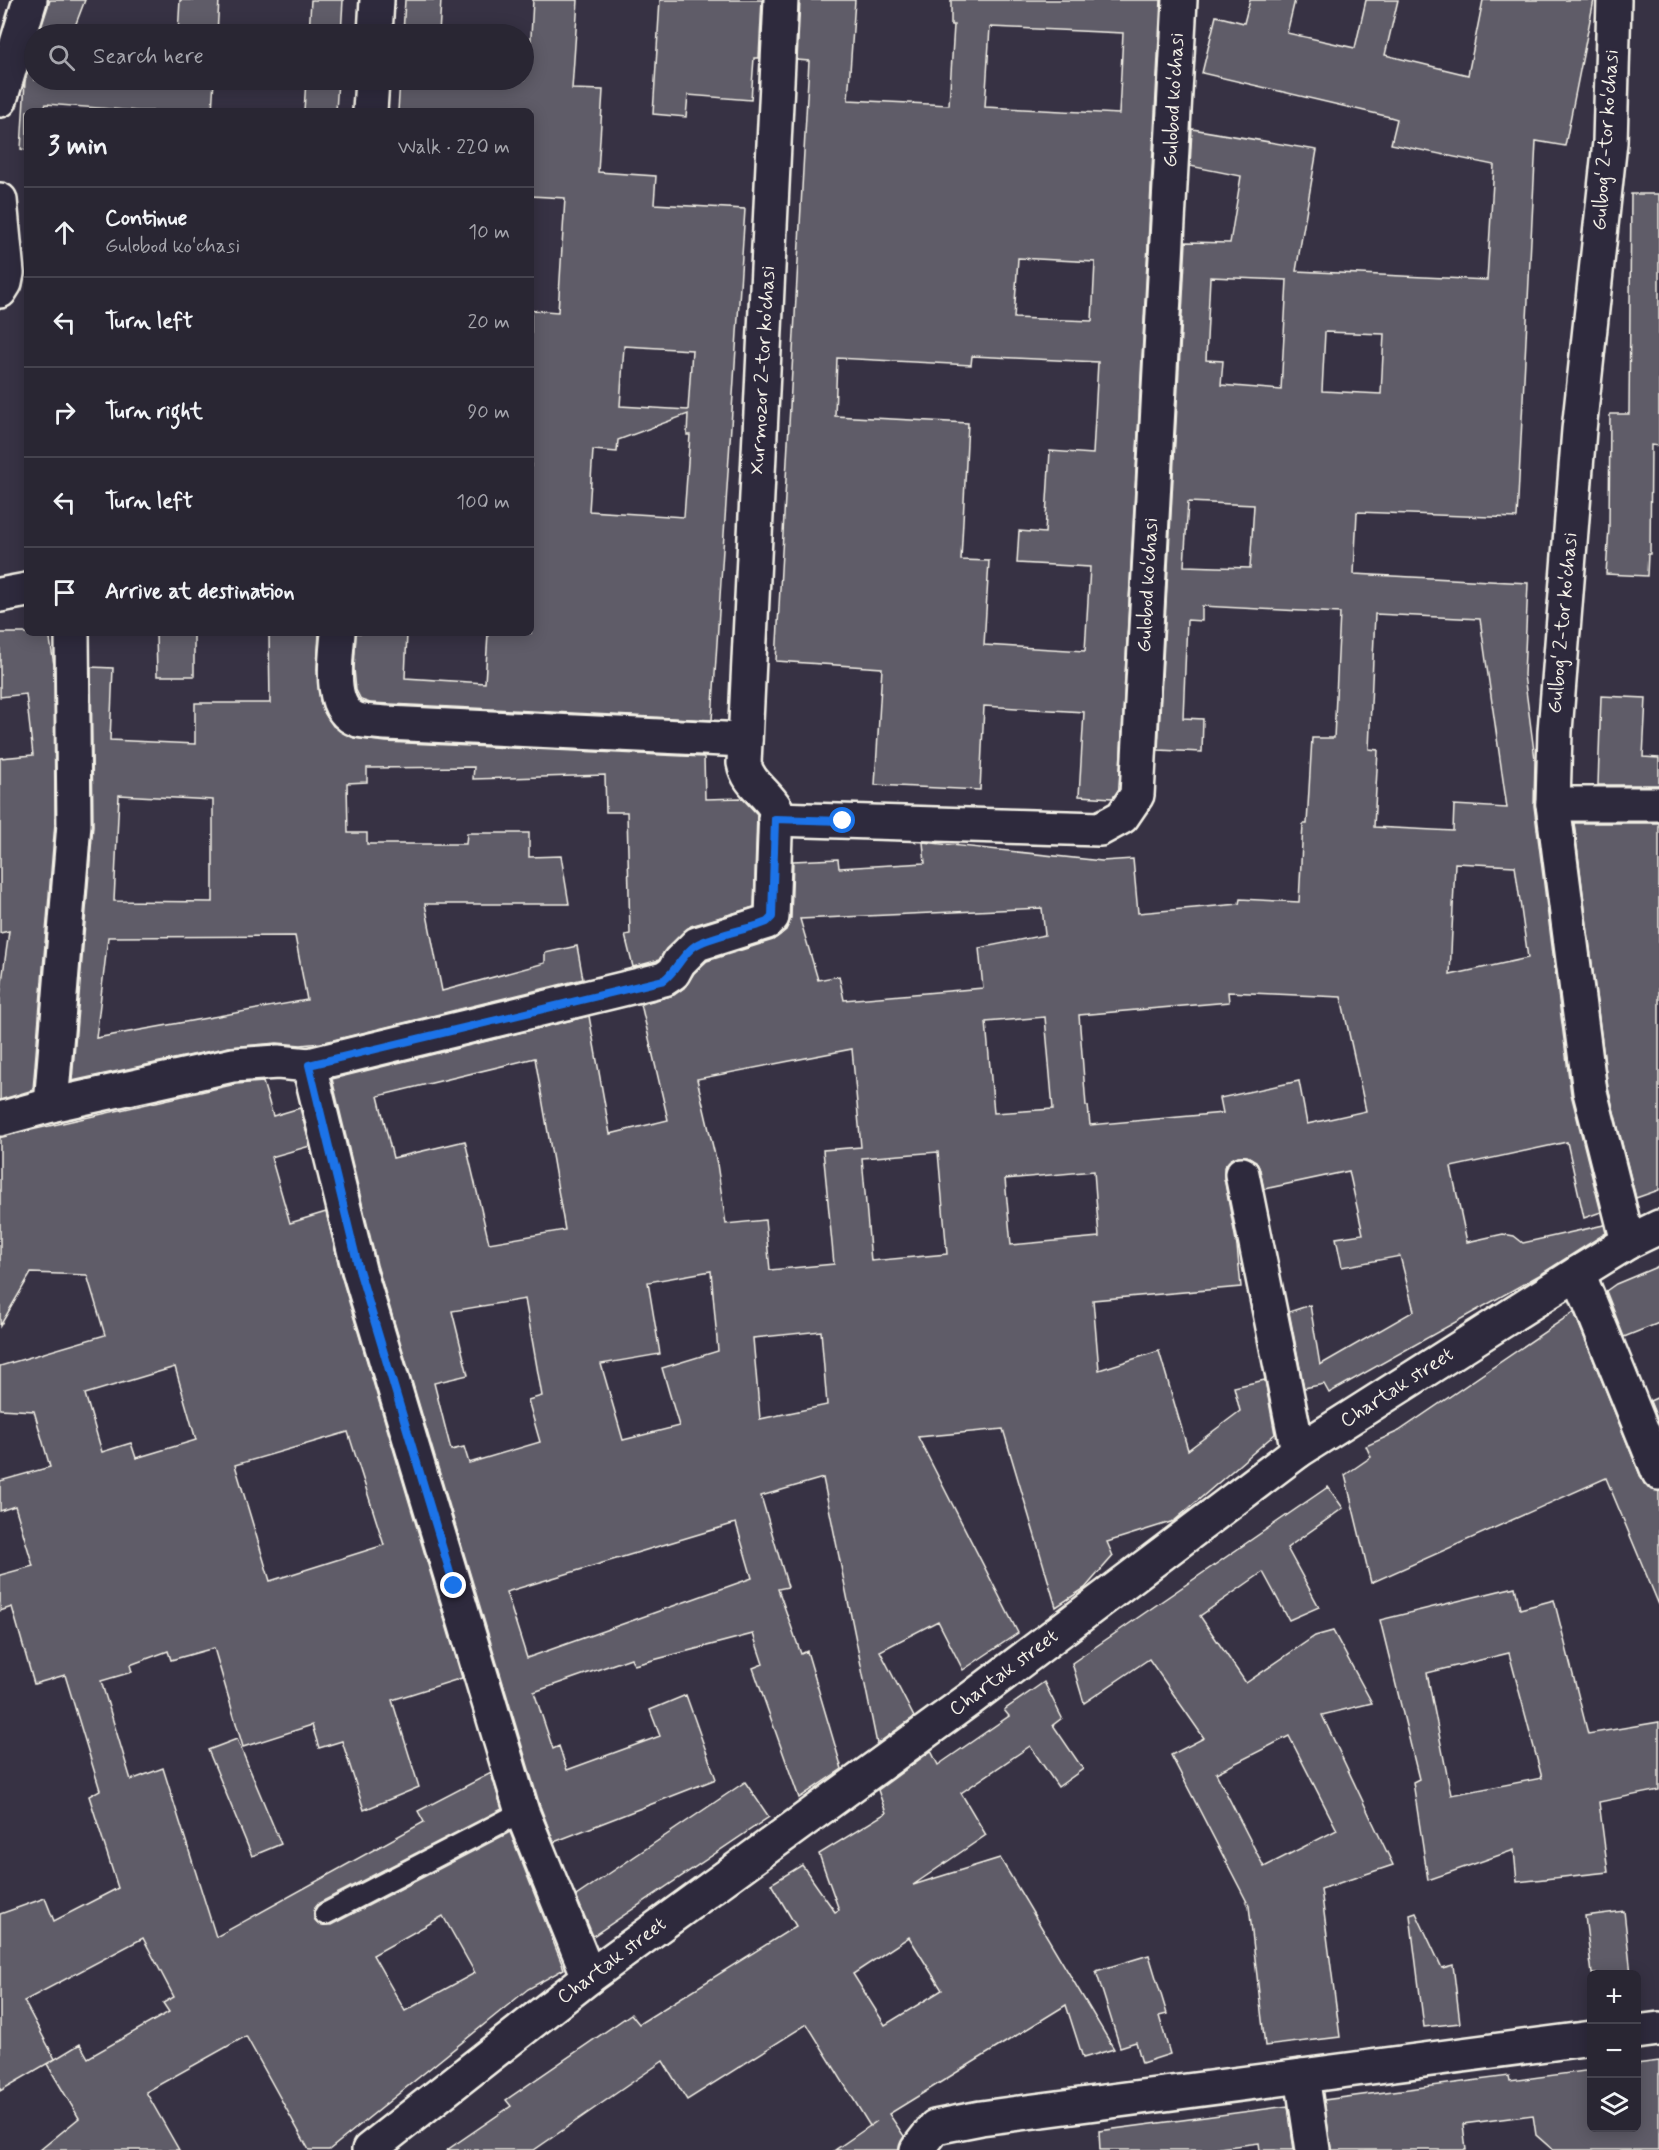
<!DOCTYPE html>
<meta charset="utf-8">
<style>
:root{--surface:#292633;--page:#312e3b;--text:#f1f3f6;--muted:#a5a5ac;--line:#45434e}
body{margin:0;font-family:Mynerve,sans-serif;background:var(--page);color:var(--text)}
.controls{position:absolute;right:18px;bottom:18px;display:grid;overflow:hidden;border-radius:9px;box-shadow:0 3px 15px #0003}
.controls button{width:54px;height:54px;display:grid;place-items:center;padding:0;border:0;border-bottom:2px solid var(--line);background:var(--surface);color:var(--text);font:30px sans-serif}
.stop{position:absolute;width:18px;height:18px;margin:-14px;border:4px solid #1a73e8;border-radius:50%;background:#fff}
.stop.end{background:#1a73e8;border-color:#fff;box-shadow:0 2px 6px #0008}
.list{margin:0;padding:0;list-style:none}
h2{display:flex;justify-content:space-between;align-items:center;height:78px;margin:0;padding:0 24px;font-size:26px}
h2 small{font-size:20px;font-weight:400;color:var(--muted)}
.list li{display:grid;grid-template-columns:39px 1fr auto;gap:18px;align-items:center;box-sizing:border-box;height:90px;padding:0 24px;border-top:2px solid var(--line)}
.list b{display:block;font-size:22px;white-space:nowrap}
.list p{margin:0;font-size:20px;white-space:nowrap;color:var(--muted)}
.list em{font-size:20px;font-style:normal;color:var(--muted)}
.icon{flex:none;width:33px;height:33px;fill:none;stroke:currentColor;stroke-width:2;stroke-linecap:round;stroke-linejoin:round}
.map{position:relative;flex:none;width:1659px;height:2150px;overflow:hidden}
.search{position:absolute;background:var(--surface);box-shadow:0 3px 15px #0003;left:24px;top:24px;width:510px;height:66px;display:flex;align-items:center;gap:15px;box-sizing:border-box;padding:0 21px;border-radius:33px;color:var(--muted);font-size:22px}
.panel{position:absolute;background:var(--surface);box-shadow:0 3px 15px #0003;left:24px;top:108px;width:510px;height:528px;border-radius:9px}
.map>svg:first-child{display:block}
</style>
<div class="map">
<svg width="1659" height="2150" viewBox="0 0 1659 2150">
<rect width="100%" height="100%" fill="#373244"/>
<filter id="ink" filterUnits="userSpaceOnUse"><feTurbulence type="fractalNoise" baseFrequency=".0167" numOctaves="2"/><feDisplacementMap in="SourceGraphic" scale="12" xChannelSelector="R" yChannelSelector="G"/><feConvolveMatrix kernelMatrix="1 2 1 2 8 2 1 2 1" color-interpolation-filters="sRGB"/></filter>
<g filter="url(#ink)">
<g fill="#5f5c67" stroke="#f4f1e8" stroke-width="1.5" fill-rule="evenodd">
<path d="M50,0h35l-13,34h-33z"/>
<path d="M180,0h39l-2,34h-39z"/>
<path d="M311,0h32l-2,34h-32z"/>
<path d="M405,0h36l-2,34h-36z"/>
<path d="M533,0h45l-6,89 31,1 -5,82 58,4 -2,28 91,5 -33,511 -342,-17 -9,-3 -5,-10 -2,-21 2,-36h51l-2,45 80,5 3,-50h43v-323l27,2 7,-114 -34,-2v-85h-133l2,-31h124v-26l6,1zM624,346l68,4 -4,60 -68,-4zM688,414l-1,21h3l-6,82 -95,-6 4,-61 24,2 1,-12z"/>
<path d="M660,0h102l-3,58h-5l-3,42 -63,-5 -2,22 -33,-3z"/>
<path d="M800,0h55l-7,100 101,5 5,-80h-3v-25h210l-42,789 -6,9 -34,-2 5,-84 -100,-6 -4,84 -105,-5 7,-117 -106,-7 33,-600 -12,-1zM990,27l133,6 -4,81 -134,-7zM1018,258l77,4 -3,59 -78,-3zM972,356l126,6 -5,92 -43,-3 -5,82 -26,-2 -2,32 73,4 -5,84 -101,-6 5,-84 -28,-1 7,-137 -133,-7 2,-58 134,7z"/>
<path d="M1250,0h45l-8,33 68,15 11,-48h32l-13,55 83,20 15,-75h111l-29,146 -29,-5 -19,377 -160,-6 -3,62 174,9 -4,92 11,84 -1,47 37,288 30,118 -17,6 -17,-76 -116,25 16,75 36,-8 11,2 9,7 81,-18 2,8 -63,40 -214,120 -5,-9 -20,4 -15,-76 21,-7 10,60 94,-54 -14,-55 -58,11 -6,-29 27,-4 -14,-63 -85,18 -4,-19 -4,-9 -9,-5h-9l-8,4 -6,7v11l13,68 4,41 -148,13 6,70 60,-19 29,99 52,-39 -6,-24 31,-7 10,54 -101,87 -67,21 6,14 -28,32 -29,19 -53,-178 -85,8 100,196 -55,37 -25,-49 -58,30 34,66 -37,27 -54,-266 -62,18 27,91 -10,2 23,65 6,-3 35,118 -43,29 -46,-130 10,-4 -10,-30 -119,31 -3,-7 -97,34 19,57 6,-3 8,24 93,-34 -10,-26 36,-15 30,84 -162,63 -14,-36 -163,-541 -45,-186 257,-63 21,118 58,-14 -27,-116 33,-9 10,-7 10,-15 13,-12 66,-21 7,-5 6,-5 5,-12 2,-57 45,-2 1,9 86,-5 -2,-21 179,19 31,-2 5,54 101,-9 1,-5 59,3 4,-78h4l5,-86h22l6,-125 -138,-7v15l-15,-1 -4,98 20,1 -1,33 -44,-2 28,-508 44,1 11,-67 -51,-10 2,-37 125,21 -21,121 191,9 7,-115 -103,-21 6,-25 -7,-2 -188,-44 14,-57 28,7zM1210,277l77,3 -6,110 -60,-5 2,-24 -17,-1zM1325,332l59,2 -3,60 -59,-3zM1188,502l66,3 -4,63 -66,-2zM1375,614l105,5 27,189 -53,-3 -1,26 -79,-4 4,-77 -9,-1zM1455,863l60,3 13,92 -78,17zM1042,908l3,27 -66,13 4,40 -139,12 -5,-24 -21,4 -18,-61zM1228,992l113,5 25,114 -59,13 -8,-43 -79,17 3,15 -133,12 -2,-19h-2l-7,-91 150,-13zM1045,1017l8,92 -59,4 -8,-91zM852,1049l9,98 -38,3 11,114 -64,6 -5,-50 -39,4 -9,-60 -20,-85zM535,1058l30,172 -76,13 -24,-102 -72,17 -15,-62zM938,1152l9,102 -76,7 -9,-103zM1094,1171l5,66 -88,8 -6,-66zM711,1271l7,80 -56,17 17,58 -56,14 -22,-76 59,-10 -12,-72zM525,1299l17,97 -14,4 12,42 -71,21 -5,-16 -13,3 -17,-67 34,-8 -16,-64zM821,1331l6,74 -67,14 -7,-81zM736,1523l16,55 -225,80 -21,-66z"/>
<path d="M34,50v30h180l-2,31h-74l-92,-7 -3,7h-16v39l-6,-1 4,-68z"/>
<path d="M306,80h32l-2,31h-32z"/>
<path d="M1631,194h28v252l-8,-1 -1,109h-2l-1,22 -41,-2 3,-47 1,-113h19z"/>
<path d="M0,633h49l5,32 1,158 -22,267 -33,10v-104l9,-65 -9,2v-175l33,-3 -7,-61 -26,3z"/>
<path d="M156,633h38v43h-37z"/>
<path d="M269,633h50l-2,36 3,32 4,11 9,14 21,12 32,4 318,15 1,42 37,-1 15,16 -3,93 -63,19 -25,23 -7,11 -26,7 -8,-32 5,-1 -3,-122h-21l-1,-37 -132,4 1,-12 -107,1v14l-20,1 1,50h19v11h99l1,-11h62v24l32,-1 8,48h-144l17,87 103,-28v-10l32,-7 6,33 -262,64 -20,2 -24,-2 -48,4 -157,34 21,-256 -2,-158 22,1 -3,72 85,4v-41h75zM119,795l94,5v102l-99,-1zM295,936l12,64 -211,38 12,-101z"/>
<path d="M1601,696l45,2 -3,59 16,1v27h-61z"/>
<path d="M1574,823h85v367l-23,8 -28,-110z"/>
<path d="M263,1082l10,34 27,-8 10,38 -39,11 19,66 36,-11 15,63 121,403 -70,22 27,87 -55,23 -22,-69 -23,7 -7,-23 -69,22 -29,-99 -43,12 -3,-9 -38,14 2,7 -31,9 30,99 32,-12 53,169 208,-115 -6,-11 73,-38 11,36 -183,94 -4,5 -1,11 5,5 12,1 179,-93 54,137 -36,20 -199,161h-20l-63,-114 -100,56 33,58h-139l39,-32 -32,-54 33,-20 8,14 81,-46 -6,-9 11,-6 -31,-59 -119,63 31,58 -55,32v-177l45,-16 9,23 64,-33 -29,-92 11,-6 -35,-115 -31,9 -22,-77 -12,4v-36l33,-9 -18,-60 -15,5v-30l50,-14 -16,-56 -34,-2v-43l105,-31 -18,-60 -56,-2 -31,53v-189l236,-53zM175,1367l21,73 -60,18 -5,-15 -29,9 -17,-58zM348,1432l36,113 -114,36 -35,-116zM443,1916l32,57 -70,38 -32,-56z"/>
<path d="M1659,1266v57l-35,14 -18,-46 10,-7z"/>
<path d="M1574,1312l68,168 6,8 11,3v114l-53,-127 -235,105 -26,-108 26,-18 -5,-11 33,-15z"/>
<path d="M1659,1397v26l-9,-22z"/>
<path d="M1328,1487l15,21 -56,40 32,59 -30,13 -26,-48 -63,44 46,67 69,-47 18,-5 39,72 -50,12 71,150 -72,24 19,148 -75,9 -16,-140 -78,-151 33,-17 -55,-79 -65,44 -12,-40zM1289,1736l48,94 -73,37 -48,-94z"/>
<path d="M1515,1587l5,22 34,-9 34,134 71,-12v68l-60,12 9,70 -91,10 -3,-32 -86,30 -15,-98 6,-3 -39,-159zM1509,1653l33,125 -91,17 -24,-122z"/>
<path d="M1044,1682l18,36 -9,7 30,44 -25,18 -28,-41 -69,47 25,42 -73,50 87,-27 114,191 -31,9 -17,-53 -177,109 15,22 -5,14h-64l42,-29 -7,5 -63,-102 -120,76 -24,-39 -129,89h-87l64,-44 -5,-6 125,-86 8,10 157,-98 -25,-42 31,-19 33,47 4,-2 -20,-56 67,-41 -8,-23 53,-39 7,14 71,-49 -5,-6zM909,1937l33,53 -57,35 -32,-51z"/>
<path d="M237,1739l44,105 -29,12 -44,-106z"/>
<path d="M745,1782l24,35 -176,119 -17,-40z"/>
<path d="M1624,1911l7,63h-39l-7,-58z"/>
<path d="M1416,1913l26,55 11,-3 7,58 -36,4 -14,-112z"/>
<path d="M1149,1955l18,59 -8,2 11,38 -28,9 -6,-21 -16,5 -24,-76z"/>
<path d="M1659,2061v89h-106l-17,-15 -3,-20 -70,9 3,26h-135l-7,-50 185,-24 1,5 82,-11v57h44v-63z"/>
<path d="M1288,2106l6,44h-34l-1,-7 -56,7h-103l-1,-19z"/>
</g>
<g fill="none" stroke-linecap="round" stroke-linejoin="round">
<defs>
<path id="lane" d="M325,1914l197,-102"/>
<g id="street">
<path d="M1614,0l-4,142 -31,288 -24,301 -2,73 37,288 38,150"/>
<path d="M375,34l2,-34"/>
<path d="M0,100l30,-100"/>
<path d="M370,111l2,-31"/>
<path d="M0,200l7,73 -2,10 -5,8"/>
<path d="M0,595l27,-5"/>
<path d="M338,633c-2,25 -11,77 20,87 8,2 20,2 29,3l358,17"/>
<path d="M1553,804h106"/>
<path d="M775,819l325,10 22,-12 15,-22 43,-795"/>
<path d="M309,1065l355,-86 9,-6 6,-11 18,-18 70,-22 5,-5 4,-108c-10,-18 -28,-25 -32,-46l37,-763"/>
<path d="M51,1105l23,-281 -2,-191"/>
<path d="M0,1119l51,-14 182,-40 45,-3 31,3 50,205 163,542 67,165"/>
<path d="M1242,1174l56,277"/>
<path d="M1578,1273l81,200"/>
<path d="M1636,2032l23,-3"/>
<path d="M1302,2076l11,74"/>
<path d="M917,2150l18,-23 46,-9 611,-80"/>
</g>
<path id="secondary" d="M369,2150l220,-173 384,-280 325,-246 280,-178 50,-31 31,-15"/>
</defs>
<use href="#lane" stroke="#f4f1e8" stroke-width="24"/>
<use href="#street" stroke="#f4f1e8" stroke-width="38"/>
<use href="#secondary" stroke="#f4f1e8" stroke-width="38"/>
<use href="#lane" stroke="#2f2a3d" stroke-width="20"/>
<use href="#street" stroke="#2f2a3d" stroke-width="33"/>
<use href="#secondary" stroke="#2f2a3d" stroke-width="33"/>
</g>
</g>
<g fill="none" stroke-linecap="round" stroke-linejoin="round" filter="url(#ink)">
<path stroke="#1a73e8" stroke-width="8" d="M454,1586l-95,-316 -50,-205 355,-85c13,-10 18,-26 32,-35 14,-8 46,-15 63,-20l8,-3 5,-5 3,-98 68,2"/>
</g>
<g text-anchor="middle" dominant-baseline="central" stroke-width="4.5" stroke-linejoin="round" paint-order="stroke">
<g font-size="20" fill="#f4f1e8" stroke="#2f2a3d">
<text transform="translate(1174 100) rotate(-87)">Gulobod koʻchasi</text>
<text transform="translate(1606 140) rotate(-86)">Gulbogʻ 2-tor koʻchasi</text>
<text transform="translate(763 370) rotate(-87)">Xurmozor 2-tor koʻchasi</text>
<text transform="translate(1148 585) rotate(-87)">Gulobod koʻchasi</text>
<text transform="translate(1563 623) rotate(-85)">Gulbogʻ 2-tor koʻchasi</text>
<text transform="translate(1397 1388) rotate(-33)">Chartak street</text>
<text transform="translate(1004 1673) rotate(-37)">Chartak street</text>
<text transform="translate(612 1961) rotate(-37)">Chartak street</text>
</g>
</g>
</svg>
<div class="controls">
<button>+</button>
<button>−</button>
<button><svg class="icon" aria-label="layers" viewBox="0 0 24 24"><path d="M12 4l9 5-9 5-9-5zM3 14l9 5 9-5"/></svg></button>
</div>
<div class="stop" style="left:843px;top:821px"></div>
<div class="stop end" style="left:454px;top:1586px"></div>
<div class="search"><svg class="icon" aria-label="search" viewBox="0 0 24 24"><circle cx="10" cy="10" r="6"/><path d="M15 15l6 6"/></svg>Search here</div>
<section class="panel">
<h2>3 min<small>Walk · 220 m</small></h2>
<ul class="list">
<li><svg class="icon" aria-label="ahead" viewBox="0 0 24 24"><path d="M12 20V5M6 11l6-6 6 6"/></svg><div><b>Continue</b><p>Gulobod koʻchasi</p></div><em>10 m</em></li>
<li><svg class="icon" aria-label="left" viewBox="0 0 24 24"><path d="M17 20v-9H6M10 6l-5 5 5 5"/></svg><div><b>Turn left</b></div><em>20 m</em></li>
<li><svg class="icon" aria-label="right" viewBox="0 0 24 24"><path d="M7 20v-9h11M14 6l5 5-5 5"/></svg><div><b>Turn right</b></div><em>90 m</em></li>
<li><svg class="icon" aria-label="left" viewBox="0 0 24 24"><path d="M17 20v-9H6M10 6l-5 5 5 5"/></svg><div><b>Turn left</b></div><em>100 m</em></li>
<li><svg class="icon" aria-label="arrive" viewBox="0 0 24 24"><path d="M6 21V4h12l-3 4 3 4H6"/></svg><div><b>Arrive at destination</b></div></li>
</ul>
</section>
</div>
